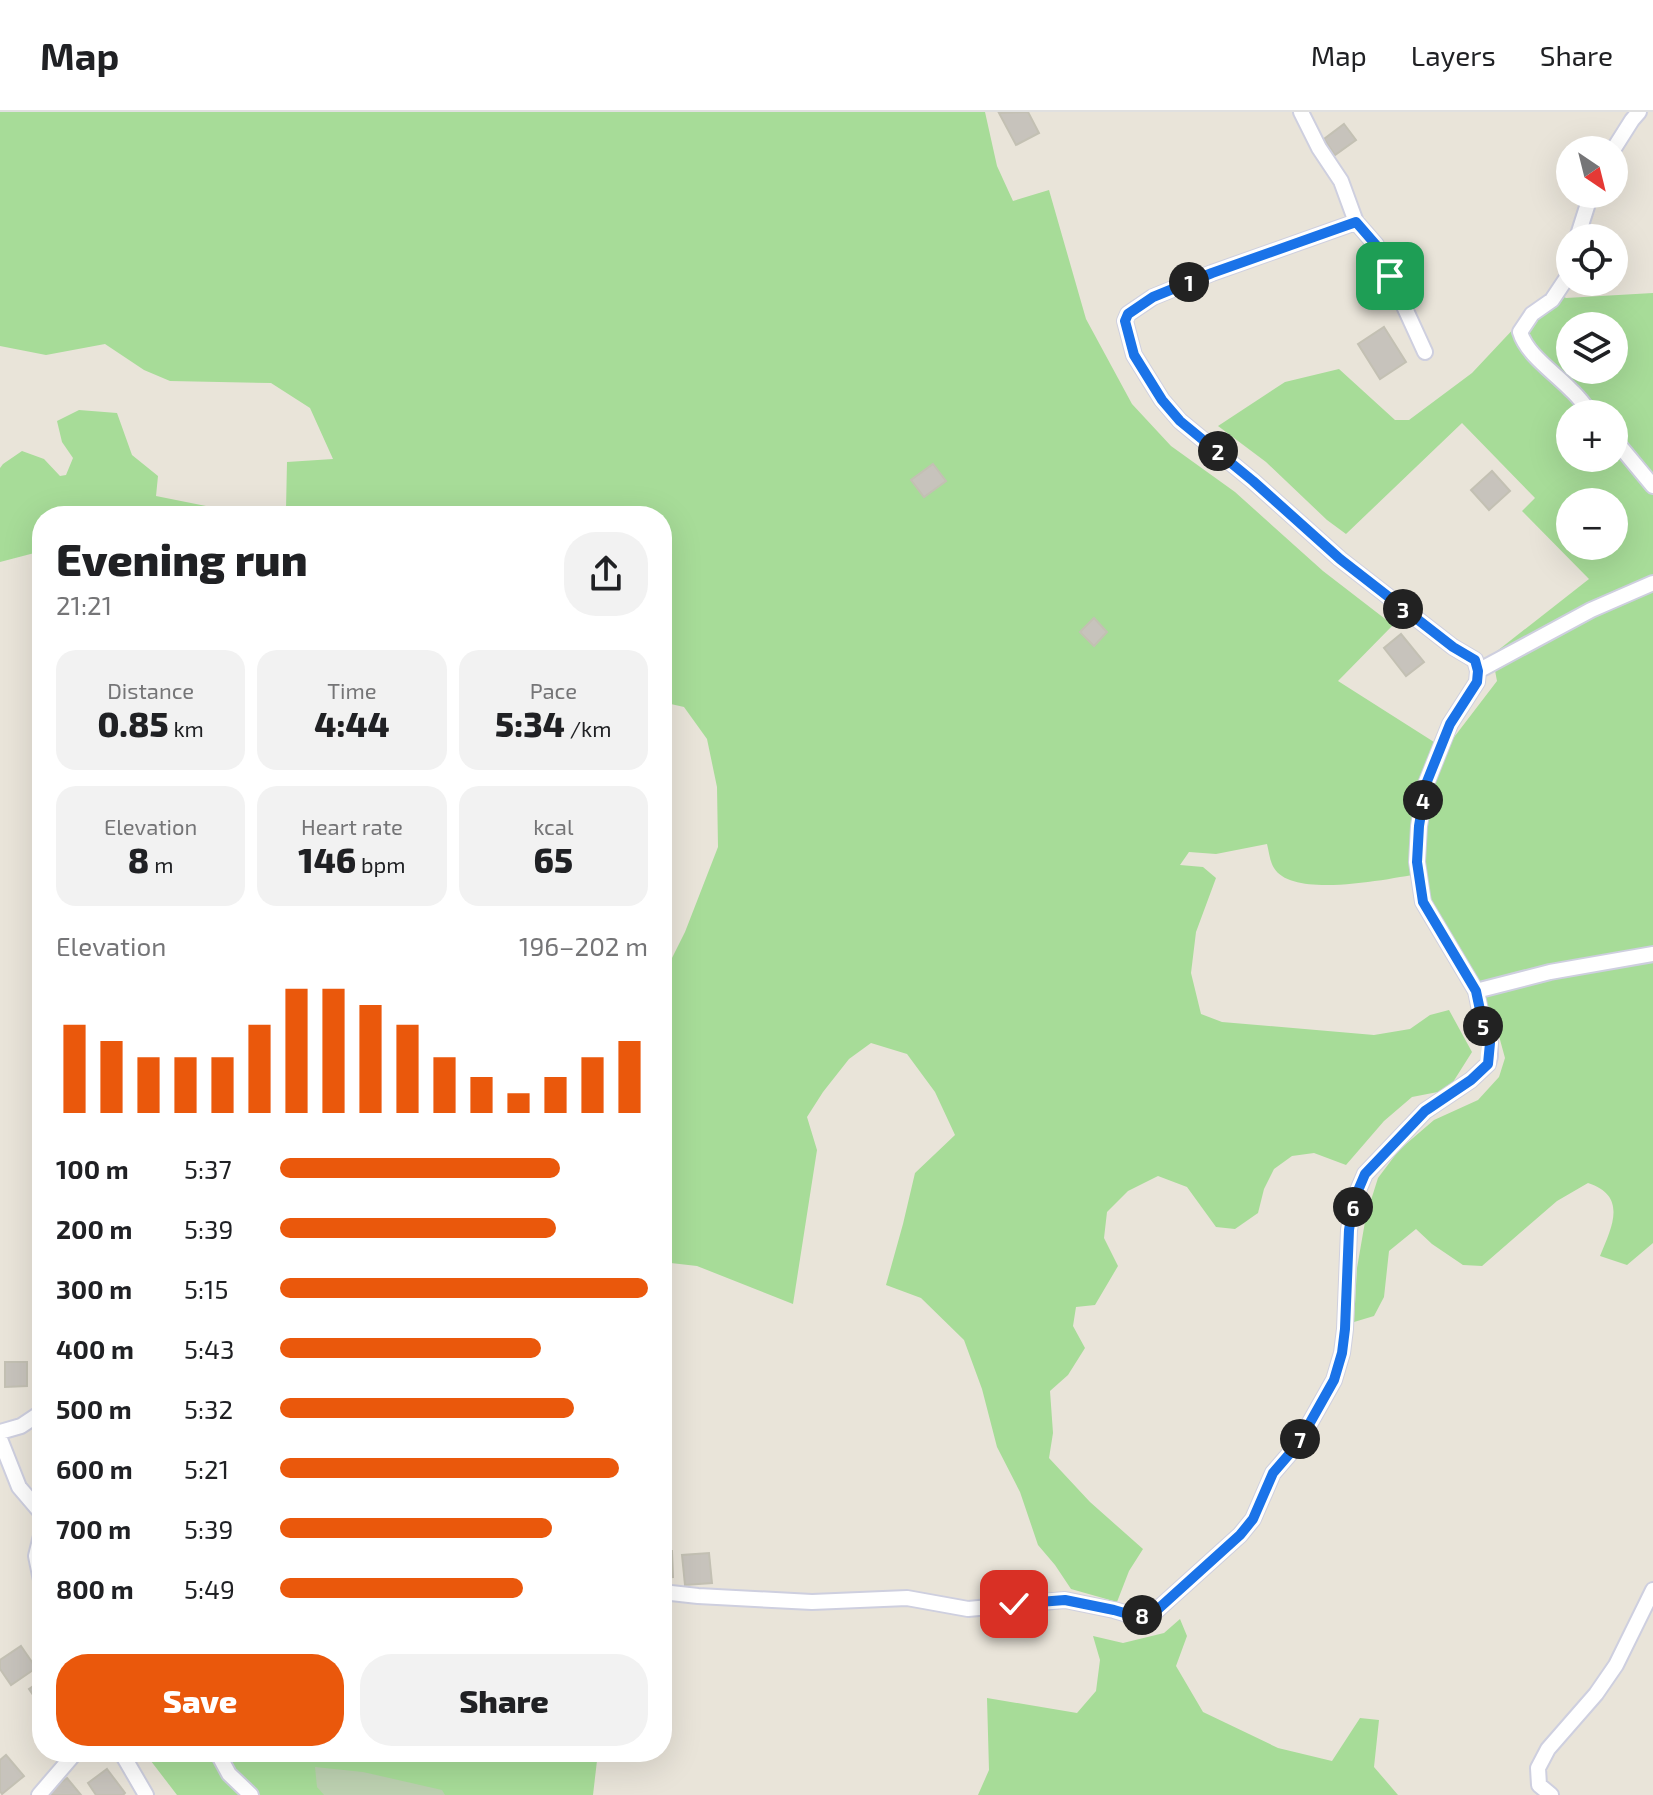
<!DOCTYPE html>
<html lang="en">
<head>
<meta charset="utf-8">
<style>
	:root { --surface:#fff; --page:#f2f2f2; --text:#202124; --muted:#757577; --line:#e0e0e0; --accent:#ea580c }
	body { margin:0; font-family:"Exo 2",sans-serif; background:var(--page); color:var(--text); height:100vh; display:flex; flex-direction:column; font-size:30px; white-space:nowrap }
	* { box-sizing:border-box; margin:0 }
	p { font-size:26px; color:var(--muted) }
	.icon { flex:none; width:44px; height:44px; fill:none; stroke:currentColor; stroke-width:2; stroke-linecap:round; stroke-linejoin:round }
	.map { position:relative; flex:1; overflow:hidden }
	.sheet { position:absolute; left:32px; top:394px; width:640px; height:1256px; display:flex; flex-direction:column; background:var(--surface); border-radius:32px; box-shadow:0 8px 32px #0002 }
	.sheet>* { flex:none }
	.needle { width:52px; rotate:145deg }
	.fabs { position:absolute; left:1556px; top:24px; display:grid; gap:16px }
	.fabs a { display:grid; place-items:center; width:72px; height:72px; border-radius:50%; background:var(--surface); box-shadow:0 8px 32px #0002; font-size:40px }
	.pin { position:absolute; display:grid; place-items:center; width:68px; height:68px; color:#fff; margin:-34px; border-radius:16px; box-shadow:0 4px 12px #0006 }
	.km { position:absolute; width:40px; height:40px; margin:-20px; border-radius:50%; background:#222; color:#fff; font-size:22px; line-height:40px; text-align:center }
	.round { display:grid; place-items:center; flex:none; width:84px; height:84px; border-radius:32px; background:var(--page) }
	.head { display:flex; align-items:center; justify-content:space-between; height:136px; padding:0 24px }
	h1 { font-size:44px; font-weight:800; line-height:60px }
	.figures { display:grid; grid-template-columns:repeat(3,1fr); gap:12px; height:136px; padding:8px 24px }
	.figures div { display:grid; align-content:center; border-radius:20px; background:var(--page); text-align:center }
	.figures b { font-size:34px; font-weight:800 }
	.figures small { font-size:22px; font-weight:400 }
	.figures p { font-size:22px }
	.chart { height:224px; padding:16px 24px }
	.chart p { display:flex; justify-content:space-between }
	.chart svg { width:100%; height:144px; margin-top:8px; stroke:var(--accent); stroke-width:6 }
	.primary-button { display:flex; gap:16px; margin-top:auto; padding:16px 24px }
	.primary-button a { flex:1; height:92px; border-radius:32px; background:var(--accent); color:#fff; font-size:32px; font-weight:800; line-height:92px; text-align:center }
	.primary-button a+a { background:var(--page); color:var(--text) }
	ul { padding:0 24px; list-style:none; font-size:26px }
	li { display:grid; grid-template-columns:128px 96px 1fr; align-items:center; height:60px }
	li i { height:20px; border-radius:10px; background:var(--accent) }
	header { display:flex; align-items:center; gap:48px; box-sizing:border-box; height:112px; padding:0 40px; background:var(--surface); border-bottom:2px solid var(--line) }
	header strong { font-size:38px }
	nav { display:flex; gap:44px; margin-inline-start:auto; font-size:28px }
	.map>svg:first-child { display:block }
	.green { fill:#a7dc98; fill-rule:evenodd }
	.cemetery { fill:#bdd1b1 }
	.building { fill:#c7c3bc; stroke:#c3c0b3; stroke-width:2 }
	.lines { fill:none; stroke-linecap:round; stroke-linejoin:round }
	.minor-casing { stroke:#cecfdf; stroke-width:18 }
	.minor { stroke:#fff; stroke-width:14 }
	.route-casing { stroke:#fff; stroke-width:16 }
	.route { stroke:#1a73e8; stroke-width:10 }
</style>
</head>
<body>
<header>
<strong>Map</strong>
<nav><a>Map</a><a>Layers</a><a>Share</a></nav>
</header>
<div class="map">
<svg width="1653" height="1683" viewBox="0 0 1653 1683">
	<rect width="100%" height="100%" fill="#e9e4d9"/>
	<path class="green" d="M 0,0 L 985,0 L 997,54 L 1013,89 L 1049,78 L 1086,207 L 1132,292 L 1171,334 L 1235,380 L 1323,459 L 1393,513 L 1338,569 L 1445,637 L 1497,569 L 1492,543 L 1589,467 L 1522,399 L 1535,386 L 1462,311 L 1346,422 L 1327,408 L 1266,350 L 1218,314 L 1285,270 L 1339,257 L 1395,308 L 1409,308 L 1472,261 L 1550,178 L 1566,186 L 1653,181 L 1653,1131 L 1627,1153 L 1600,1144 C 1612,1115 1628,1084 1588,1071 L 1557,1089 L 1482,1154 L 1463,1153 L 1432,1132 L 1416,1117 L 1389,1139 L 1384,1185 L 1374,1204 L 1354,1210 L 1357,1156 L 1366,1104 L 1378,1066 L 1399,1038 L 1434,1008 L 1478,988 L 1499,965 L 1505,946 L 1499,924 L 1489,897 L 1468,883 L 1455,840 L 1437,807 L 1424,761 C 1392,766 1293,788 1274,756 C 1270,750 1269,740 1267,732 L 1216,742 L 1189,740 L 1180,753 L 1203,755 L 1216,766 L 1196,820 L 1191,861 L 1201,902 L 1222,910 L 1374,923 L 1410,917 L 1430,903 L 1449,898 L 1472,940 L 1448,978 L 1412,985 L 1384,1009 L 1346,1053 L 1314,1041 L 1292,1044 L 1274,1057 L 1264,1077 L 1258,1101 L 1235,1117 L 1216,1115 L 1187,1075 L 1158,1064 L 1128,1079 L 1107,1100 L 1104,1126 L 1118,1154 L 1095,1193 L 1076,1195 L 1073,1214 L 1085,1236 L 1068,1263 L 1050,1279 L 1053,1321 L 1049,1346 L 1090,1390 L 1143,1437 L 1129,1459 L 1117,1490 L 1071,1477 L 1055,1453 L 1038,1433 L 1020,1380 L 997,1335 L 982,1277 L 964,1228 L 921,1186 L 886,1173 L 903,1112 L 915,1061 L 955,1023 L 935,980 L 907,942 L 871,931 L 849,947 L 823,980 L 807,1005 L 817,1038 L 793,1192 L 697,1154 L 662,1150 L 662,866 L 685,820 L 718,735 L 717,675 L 707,627 L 684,595 L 662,590 L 662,404 L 283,404 L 286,397 L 287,350 L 333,347 L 310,296 L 271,271 L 170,269 L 144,258 L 105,232 L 46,243 L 0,234 ZM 1570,214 L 1614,214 L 1614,258 L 1570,258 ZM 1570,302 L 1614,302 L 1614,346 L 1570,346 ZM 1570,390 L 1614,390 L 1614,434 L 1570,434 Z
		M 79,298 L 117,301 L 132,343 L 158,364 L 156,384 L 221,397 L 226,404 L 42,404 L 42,439 L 0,450 L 0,356 L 3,352 L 22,339 L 44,347 L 60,364 L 66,363 L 73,346 L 62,330 L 57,309 Z
		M 1180,1507 L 1187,1524 L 1176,1554 L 1203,1600 L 1278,1636 L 1332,1649 L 1360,1606 L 1379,1608 L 1374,1655 L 1398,1683 L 978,1683 L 989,1658 L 987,1586 L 1077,1601 L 1096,1579 L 1100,1548 L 1093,1524 L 1123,1531 L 1164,1521 Z
		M 144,1640 L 598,1640 L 593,1683 L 177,1683 Z"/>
	<path class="cemetery" d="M 315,1655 L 363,1660 L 442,1678 L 445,1683 L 324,1683 L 317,1675 Z"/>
	<path class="building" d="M 1028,0 L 1039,21 L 1016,33 L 999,1 Z
		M 1344,12 L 1356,28 L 1335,43 L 1324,27 Z
		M 1384,215 L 1406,250 L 1380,267 L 1358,232 Z
		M 933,352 L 946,369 L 924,385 L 911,368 Z
		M 1492,359 L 1510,379 L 1489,398 L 1471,378 Z
		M 1094,506 L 1107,520 L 1094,534 L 1080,520 Z
		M 1401,522 L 1424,550 L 1406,564 L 1384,536 Z
		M 5,1250 L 27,1250 L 27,1274 L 5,1275 Z
		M 662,1439 L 672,1439 L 673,1465 L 662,1466 Z
		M 709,1441 L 712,1471 L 685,1473 L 682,1443 Z
		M 21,1534 L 36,1556 L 11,1573 L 0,1557 L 0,1548 Z
		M 42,1568 L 42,1596 L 29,1577 Z
		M 6,1643 L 24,1664 L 2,1682 L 0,1679 L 0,1648 Z
		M 107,1657 L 125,1681 L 123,1683 L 96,1683 L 88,1671 Z
		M 67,1666 L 81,1683 L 48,1683 L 47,1681 Z"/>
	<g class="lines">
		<g class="minor-casing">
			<path id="minor" d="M 1613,38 L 1632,8 L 1639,0
				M 1356,110 L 1376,133 L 1425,240
				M 1577,126 L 1591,82
				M 1570,161 L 1552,188 L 1532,202 L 1520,220 C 1527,243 1554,260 1571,278 C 1579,285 1585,294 1592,302
				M 1614,327 L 1653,374
				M 1478,559 L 1591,498 L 1653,471
				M 1476,879 L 1550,860 L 1653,842
				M 0,1320 L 21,1314 L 42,1300
				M 0,1327 L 19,1375 L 42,1402
				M 42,1420 L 36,1444 L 42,1473
				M 662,1480 L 698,1484 L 812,1490 L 907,1486 L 968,1497 L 1065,1488 L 1114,1498 L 1138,1505 L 1157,1498 L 1240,1423 L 1253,1407 L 1273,1361 L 1298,1332 L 1334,1268 L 1342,1241 L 1345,1217 L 1349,1118 L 1354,1088 L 1365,1062 L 1425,999 L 1471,968 L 1488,952 L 1490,944 L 1490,931 L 1484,917 L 1476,879 L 1423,790 L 1417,750 L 1419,714 L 1426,672 L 1450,612 L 1477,570 L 1478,559 L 1475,548 L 1453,535 L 1340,447 L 1253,369 L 1180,309 L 1162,288 L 1134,243 L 1125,209 L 1128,202 L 1153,185 L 1212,161 L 1356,110 L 1341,69 L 1319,36 L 1301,0
				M 121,1640 L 146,1683
				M 217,1640 L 229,1662 L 251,1683
				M 39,1683 L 76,1640
				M 1551,1683 L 1539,1673 L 1538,1656 L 1548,1637 L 1596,1582 L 1616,1553 L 1653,1478"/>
		</g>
		<use href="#minor" class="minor"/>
	</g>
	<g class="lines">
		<g class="route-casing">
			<path id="route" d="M 1014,1492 L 1065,1488 L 1114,1498 L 1138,1505 L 1157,1498 L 1240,1423 L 1253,1407 L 1273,1361 L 1298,1332 L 1334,1268 L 1342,1241 L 1345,1217 L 1349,1118 L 1354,1088 L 1365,1062 L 1425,999 L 1471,968 L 1488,952 L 1490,931 L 1484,917 L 1476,879 L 1423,790 L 1417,750 L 1419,714 L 1426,672 L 1450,612 L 1477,570 L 1478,559 L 1475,548 L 1453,535 L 1340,447 L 1253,369 L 1180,309 L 1162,288 L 1134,243 L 1125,209 L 1128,202 L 1153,185 L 1212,161 L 1356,110 L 1376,133 L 1390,164"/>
		</g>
		<use href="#route" class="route"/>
	</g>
</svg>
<div class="fabs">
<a><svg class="needle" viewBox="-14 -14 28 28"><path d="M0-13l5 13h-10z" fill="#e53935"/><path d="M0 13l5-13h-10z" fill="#757577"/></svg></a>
<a><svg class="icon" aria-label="locate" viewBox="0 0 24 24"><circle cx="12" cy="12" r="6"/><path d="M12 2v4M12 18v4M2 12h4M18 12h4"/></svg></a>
<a><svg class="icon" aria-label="layers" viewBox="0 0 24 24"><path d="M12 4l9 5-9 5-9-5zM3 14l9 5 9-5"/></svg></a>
<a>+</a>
<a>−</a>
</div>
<div class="pin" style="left:1390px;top:164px;background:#1e9e55"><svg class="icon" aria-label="arrive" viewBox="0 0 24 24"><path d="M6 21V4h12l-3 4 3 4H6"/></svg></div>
<div class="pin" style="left:1014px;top:1492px;background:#d93025"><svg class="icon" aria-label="check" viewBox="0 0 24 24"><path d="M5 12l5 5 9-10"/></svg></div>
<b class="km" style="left:1189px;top:170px">1</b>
<b class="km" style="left:1218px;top:339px">2</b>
<b class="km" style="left:1403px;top:497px">3</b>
<b class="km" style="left:1423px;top:688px">4</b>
<b class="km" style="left:1483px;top:914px">5</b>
<b class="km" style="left:1353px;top:1095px">6</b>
<b class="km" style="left:1300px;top:1327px">7</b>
<b class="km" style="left:1142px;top:1503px">8</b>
<section class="sheet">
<div class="head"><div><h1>Evening run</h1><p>21:21</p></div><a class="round"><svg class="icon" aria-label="share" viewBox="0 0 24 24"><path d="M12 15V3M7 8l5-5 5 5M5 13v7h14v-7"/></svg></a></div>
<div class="figures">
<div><p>Distance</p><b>0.85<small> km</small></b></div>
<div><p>Time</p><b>4:44</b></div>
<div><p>Pace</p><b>5:34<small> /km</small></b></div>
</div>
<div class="figures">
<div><p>Elevation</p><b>8<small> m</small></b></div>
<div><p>Heart rate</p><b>146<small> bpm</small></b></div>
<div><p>kcal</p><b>65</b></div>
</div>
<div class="chart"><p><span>Elevation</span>196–202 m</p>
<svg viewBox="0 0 160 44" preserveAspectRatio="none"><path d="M5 44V17M15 44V22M25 44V27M35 44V27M45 44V27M55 44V17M65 44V6M75 44V6M85 44V11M95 44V17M105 44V27M115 44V33M125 44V38M135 44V33M145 44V27M155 44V22"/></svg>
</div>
<ul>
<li><b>100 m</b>5:37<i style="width:76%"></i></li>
<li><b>200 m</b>5:39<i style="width:75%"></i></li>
<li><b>300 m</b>5:15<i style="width:100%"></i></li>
<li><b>400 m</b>5:43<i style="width:71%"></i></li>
<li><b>500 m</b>5:32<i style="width:80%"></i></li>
<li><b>600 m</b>5:21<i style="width:92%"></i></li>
<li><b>700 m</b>5:39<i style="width:74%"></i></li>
<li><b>800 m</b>5:49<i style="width:66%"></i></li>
</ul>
<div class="primary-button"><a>Save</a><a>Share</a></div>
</section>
</div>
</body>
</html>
